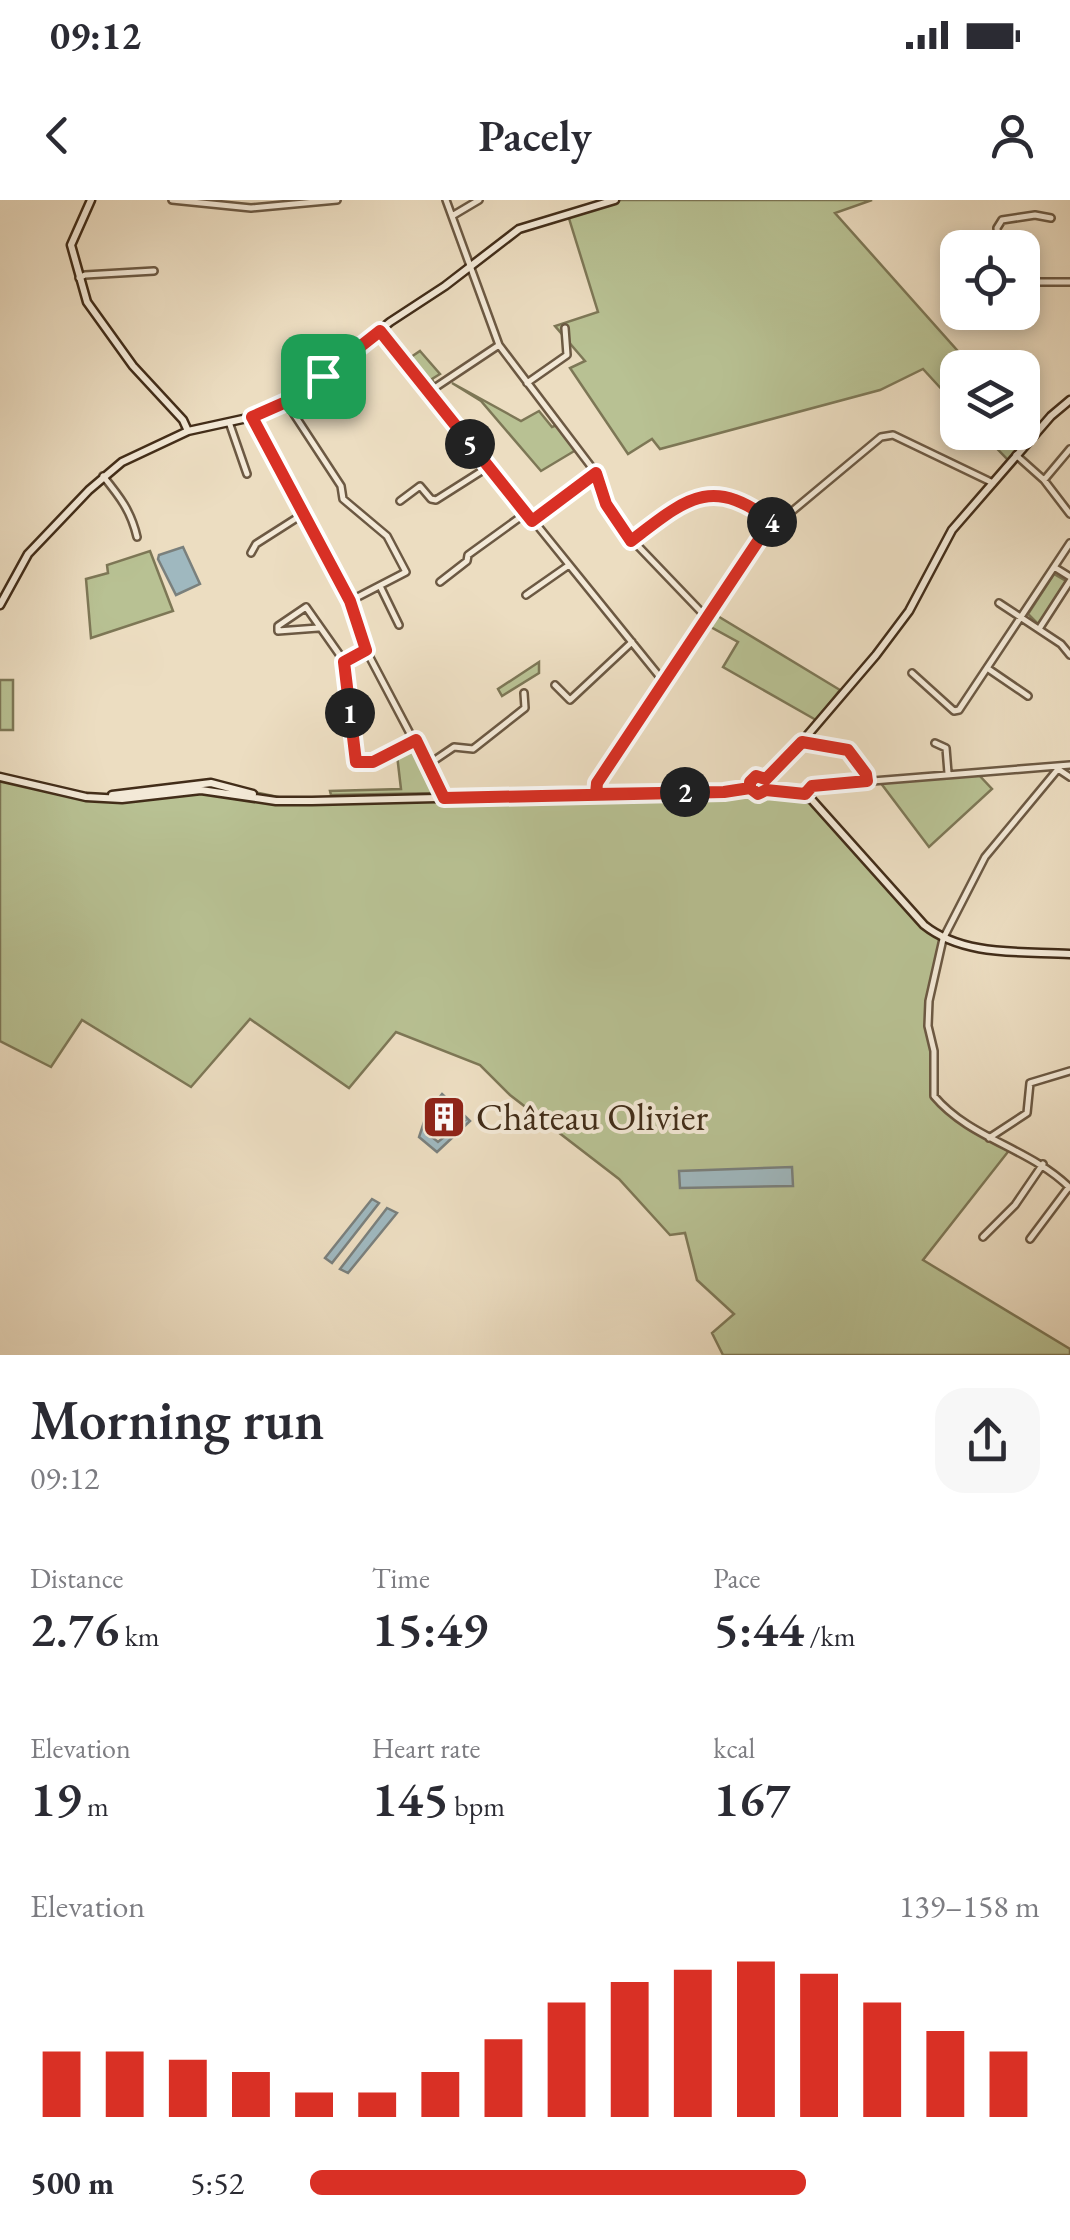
<!DOCTYPE html>
<html lang="en">
<head>
<meta charset="utf-8">
<style>
	:root { --surface:#fff; --page:#f7f7f7; --text:#2b2b33; --muted:#7c7c81; --accent:#d93025 }
	body { margin:0; font-family:"EB Garamond",serif; background:var(--page); color:var(--text); height:100vh; display:flex; flex-direction:column; font-size:38px; white-space:nowrap }
	* { box-sizing:border-box; margin:0 }
	p { font-size:32px; color:var(--muted) }
	.icon { flex:none; width:55px; height:55px; fill:none; stroke:currentColor; stroke-width:2; stroke-linecap:round; stroke-linejoin:round }
	.map { position:relative; height:1155px; overflow:hidden }
	.sheet { display:flex; flex-direction:column; background:var(--surface); flex:1 }
	.sheet>* { flex:none }
	.buttons { position:absolute; left:940px; top:30px; display:grid; gap:20px }
	.buttons a { display:grid; place-items:center; width:100px; height:100px; border-radius:20px; background:var(--surface); box-shadow:0 5px 15px #0003; font-size:50px }
	.pin { position:absolute; display:grid; place-items:center; width:85px; height:85px; color:#fff; margin:-42px; border-radius:20px; box-shadow:0 5px 15px #0006 }
	.km { position:absolute; width:50px; height:50px; margin:-25px; border-radius:50%; background:#222; color:#fff; font-size:28px; line-height:50px; text-align:center }
	.round { display:grid; place-items:center; flex:none; width:105px; height:105px; border-radius:30px; background:var(--page) }
	.headline { display:flex; align-items:center; justify-content:space-between; height:170px; padding:0 30px }
	h1 { font-size:55px; font-weight:600; line-height:75px }
	.metrics { display:grid; grid-template-columns:repeat(3,1fr); gap:15px; height:170px; padding:10px 30px }
	.metrics div { display:grid; align-content:center }
	.metrics b { font-size:50px; font-weight:600 }
	.metrics small { font-size:28px; font-weight:400 }
	.metrics p { font-size:28px }
	.chart { height:280px; padding:20px 30px }
	.chart p { display:flex; justify-content:space-between }
	.chart svg { width:100%; height:180px; margin-top:10px; stroke:var(--accent); stroke-width:6 }
	ul { padding:0 30px; list-style:none; font-size:32px }
	li { display:grid; grid-template-columns:160px 120px 1fr; align-items:center; height:75px }
	li i { height:25px; border-radius:12px; background:var(--accent) }
	.status { display:flex; justify-content:space-between; align-items:center; height:70px; padding:0 50px; background:var(--surface); direction:ltr }
	.status svg { height:28px; fill:currentColor }
	header { display:flex; justify-content:space-between; align-items:center; height:130px; padding:0 30px; background:var(--surface); font-size:45px; font-weight:600 }
	.map>svg:first-child { display:block }
	.green { fill:#b8c193; stroke:#7d7756; stroke-width:2.5 }
	.water { fill:#9fb8bf; stroke:#7a807d; stroke-width:2.5; fill-rule:evenodd }
	.lines { fill:none; stroke-linecap:round; stroke-linejoin:round }
	.street-casing { stroke:#6c5943; stroke-width:10 }
	.secondary-casing { stroke:#422d19; stroke-width:11 }
	.street { stroke:#f3e9d7; stroke-width:5 }
	.secondary { stroke:#f3e9d7; stroke-width:6 }
	.route-casing { stroke:#fff; stroke-width:20 }
	.route { stroke:#d93025; stroke-width:12 }
	.labels { text-anchor:middle; stroke-width:8; stroke-linejoin:round; paint-order:stroke }
	.poi-label { font-size:38px; fill:#422d19; stroke:#f3e9d7; text-anchor:start }
</style>
</head>
<body>
<div class="status"><b>09:12</b><svg viewBox="0 0 49 12"><path d="M0 12V9h3v3zM5 12V6h3v6zM10 12V3h3v9zM15 12V0h3v12zM26 1h20v11H26zM47 4h2v5h-2z"/></svg></div>
<header><svg class="icon" aria-label="back" viewBox="0 0 24 24"><path d="M15 5l-7 7 7 7"/></svg>Pacely<svg class="icon" aria-label="person" viewBox="0 0 24 24"><circle cx="12" cy="8" r="4"/><path d="M4 21q1-7 8-7t8 7"/></svg></header>
<div class="map">
<svg width="1070" height="1155" viewBox="0 0 1070 1155">
	<rect width="100%" height="100%" fill="#ecddc1"/>
	<filter id="stains"><feTurbulence type="fractalNoise" baseFrequency=".002" numOctaves="4"/><feColorMatrix values="0 0 0 0 .2 0 0 0 0 .09 0 0 0 0 .02 0 0 0 .5 -.17"/></filter>
	<radialGradient id="worn" r=".72"><stop offset=".6" stop-color="#630" stop-opacity="0"/><stop offset="1" stop-color="#630" stop-opacity=".3"/></radialGradient>
	<path class="green" d="M 615,0 L 872,0 L 835,13 L 972,167 L 958,168 L 957,206 L 923,169 L 880,190 L 660,249 L 652,239 L 628,254 L 570,168 L 585,161 L 555,126 L 598,112 L 567,12 Z
		M 420,151 L 440,174 L 432,179 L 435,185 L 430,189 L 408,159 Z
		M 452,183 L 521,221 L 539,211 L 552,227 L 557,225 L 576,250 L 541,271 L 481,201 Z
		M 982,233 L 1003,233 L 1017,248 L 1010,262 Z
		M 150,351 L 173,411 L 91,438 L 86,379 L 108,373 L 107,365 Z
		M 1054,374 L 1066,381 L 1039,425 L 1028,414 Z
		M 716,415 L 840,490 L 816,520 L 723,467 L 738,442 L 709,426 Z
		M 539,462 L 539,473 L 502,496 L 498,489 Z
		M 0,480 L 13,480 L 13,530 L 0,530 Z
		M 412,546 L 440,589 L 437,593 L 331,595 L 330,591 L 401,589 L 397,555 Z
		M 978,574 L 992,589 L 929,647 L 880,582 Z
		M 0,577 L 63,593 L 102,596 L 211,583 L 293,600 L 724,591 C 754,601 777,589 805,595 L 924,725 L 943,739 L 934,767 L 928,826 L 934,851 L 934,896 L 949,914 L 1011,948 L 923,1060 L 1070,1149 L 1070,1155 L 723,1155 L 712,1133 L 734,1114 L 697,1080 L 685,1033 L 670,1035 L 619,979 L 510,895 L 480,865 L 396,832 L 349,888 L 250,819 L 191,887 L 82,820 L 51,867 L 0,841 Z"/>
	<path class="water" d="M 183,347 L 200,384 L 176,395 L 158,359 L 159,355 Z
		M 442,894 L 470,921 L 437,952 L 419,937 L 427,913 ZM 444,904 L 459,921 L 464,921 L 438,942 L 427,933 L 432,918 Z
		M 792,967 L 793,986 L 680,988 L 679,971 Z
		M 372,999 L 379,1003 L 332,1063 L 325,1058 Z
		M 387,1008 L 397,1013 L 348,1073 L 340,1069 Z"/>
	<g class="lines">
		<g class="street-casing">
			<path id="street" d="M 172,0 L 251,8 L 337,0
				M 446,0 L 499,145 L 596,273 L 616,323 L 708,419
				M 452,16 L 479,0
				M 999,48 L 997,28 L 1002,20 L 1035,15 L 1051,18
				M 79,78 L 85,75 L 154,71
				M 1022,82 L 1070,82
				M 380,131 L 664,482
				M 527,183 L 567,155 L 565,128
				M 427,193 L 499,145
				M 286,202 L 341,286 L 343,299 L 387,336 L 406,372 L 350,401
				M 252,217 L 350,401 L 366,450 L 444,598
				M 229,222 L 247,274
				M 1016,255 L 1044,280 L 1070,314
				M 103,276 C 120,297 131,311 137,337
				M 1044,280 L 1070,249
				M 400,301 L 420,286 L 431,299 L 436,300 L 488,267
				M 532,321 L 596,273
				M 631,341 C 687,298 712,273 775,325
				M 251,353 L 256,344 L 303,314
				M 1054,367 L 1070,377
				M 440,382 L 467,361 L 468,355 L 526,313
				M 380,386 L 399,425
				M 526,395 L 569,365
				M 999,403 L 1061,444 L 1070,455
				M 318,428 L 278,431 L 278,426 L 306,407 L 344,461
				M 1039,429 L 1070,381
				M 366,450 L 344,462 L 356,562 L 373,561 L 416,540
				M 987,468 L 1028,496
				M 912,473 L 954,511 L 959,510 L 1070,343
				M 555,485 L 570,500 L 632,442
				M 802,542 L 848,550 L 865,574 L 867,581
				M 935,543 L 946,548 L 948,573
				M 429,564 L 454,547 L 473,549 L 525,508 L 524,493
				M 1058,569 L 985,657 L 943,739 L 929,801 L 928,826 L 934,851 L 934,896 C 970,939 1030,948 1070,988
				M 1058,569 L 1070,577
				M 596,595 L 597,583 L 760,338 L 881,237 L 893,235 L 993,283
				M 805,595 L 810,587 L 823,585 L 1070,565
				M 989,938 L 1027,913 L 1030,883 L 1070,871
				M 983,1037 L 1015,1005 L 1043,964
				M 1030,1039 L 1069,987"/>
		</g>
		<g class="secondary-casing">
			<path id="secondary" d="M 91,0 L 71,45 L 87,102 L 133,166 L 183,220 L 188,231
				M 0,405 L 28,354 L 89,290 L 122,262 L 188,231 L 252,217 L 273,209 L 329,172 L 390,122 L 445,86 L 519,29 L 615,0
				M750 585a9 9 0 1 1 18 0a9 9 0 1 1-18 0Z
				M 0,577 L 86,597 L 122,599 L 201,590 L 276,601 L 312,601 L 724,591 L 750,588
				M 766,579 L 782,565 L 876,455 L 909,411 L 952,330 L 1051,216 L 1070,200
				M 766,590 L 798,593 L 812,600 L 924,725 C 964,757 1022,751 1070,754
				M 112,595 L 211,583 L 253,594"/>
		</g>
		<use href="#street" class="street"/>
		<use href="#secondary" class="secondary"/>
	</g>
	<g class="lines">
		<g class="route-casing">
			<path id="route" d="M 323,176 L 286,202 L 252,217 L 350,401 L 366,450 L 344,462 L 356,562 L 373,562 L 416,540 L 444,598 L 724,592 L 750,588 L 758,594 L 766,590 L 805,594 L 812,586 L 867,581 L 866,574 L 848,550 L 802,542 L 766,579 L 756,576 L 750,582 L 750,588 L 724,592 L 596,594 L 597,583 L 760,338 L 775,324 C 712,274 687,298 631,341 L 606,304 L 596,273 L 532,321 L 380,131 L 323,176"/>
		</g>
		<use href="#route" class="route"/>
	</g>
	<defs>
		<g id="building-square" transform="scale(2.25)"><rect x="-9" y="-9" width="18" height="18" rx="4" fill="#8f2418" stroke="#f3e9d7"/><path d="M-4-6H4V6H1V3H-1V6H-4ZM-2.5-4.3h1.7v1.8h-1.7ZM.8-4.3h1.7v1.8H.8ZM-2.5-1h1.7V.8h-1.7ZM.8-1h1.7V.8H.8Z" fill="#fff"/></g>
	</defs>
	<g fill-rule="evenodd">
		<use href="#building-square" x="444" y="917"/>
	</g>
	<g class="labels">
		<g class="poi-label">
			<text x="476" y="930">Château Olivier</text>
		</g>
	</g>
	<rect width="100%" height="100%" filter="url(#stains)"/>
	<rect width="100%" height="100%" fill="url(#worn)"/>
</svg>
<div class="buttons">
<a><svg class="icon" aria-label="locate" viewBox="0 0 24 24"><circle cx="12" cy="12" r="6"/><path d="M12 2v4M12 18v4M2 12h4M18 12h4"/></svg></a>
<a><svg class="icon" aria-label="layers" viewBox="0 0 24 24"><path d="M12 4l9 5-9 5-9-5zM3 14l9 5 9-5"/></svg></a>
</div>
<div class="pin" style="left:323px;top:176px;background:#1e9e55"><svg class="icon" aria-label="arrive" viewBox="0 0 24 24"><path d="M6 21V4h12l-3 4 3 4H6"/></svg></div>
<b class="km" style="left:350px;top:513px">1</b>
<b class="km" style="left:685px;top:592px">2</b>
<b class="km" style="left:772px;top:322px">4</b>
<b class="km" style="left:470px;top:244px">5</b>
</div>
<section class="sheet">
<div class="headline"><div><h1>Morning run</h1><p>09:12</p></div><a class="round"><svg class="icon" aria-label="share" viewBox="0 0 24 24"><path d="M12 15V3M7 8l5-5 5 5M5 13v7h14v-7"/></svg></a></div>
<div class="metrics">
<div><p>Distance</p><b>2.76<small> km</small></b></div>
<div><p>Time</p><b>15:49</b></div>
<div><p>Pace</p><b>5:44<small> /km</small></b></div>
</div>
<div class="metrics">
<div><p>Elevation</p><b>19<small> m</small></b></div>
<div><p>Heart rate</p><b>145<small> bpm</small></b></div>
<div><p>kcal</p><b>167</b></div>
</div>
<div class="chart"><p><span>Elevation</span>139–158 m</p>
<svg viewBox="0 0 160 44" preserveAspectRatio="none"><path d="M5 44V28M15 44V28M25 44V30M35 44V33M45 44V38M55 44V38M65 44V33M75 44V25M85 44V16M95 44V11M105 44V8M115 44V6M125 44V9M135 44V16M145 44V23M155 44V28"/></svg>
</div>
<ul>
<li><b>500 m</b>5:52<i style="width:68%"></i></li>
</ul>
</section>
</body>
</html>
